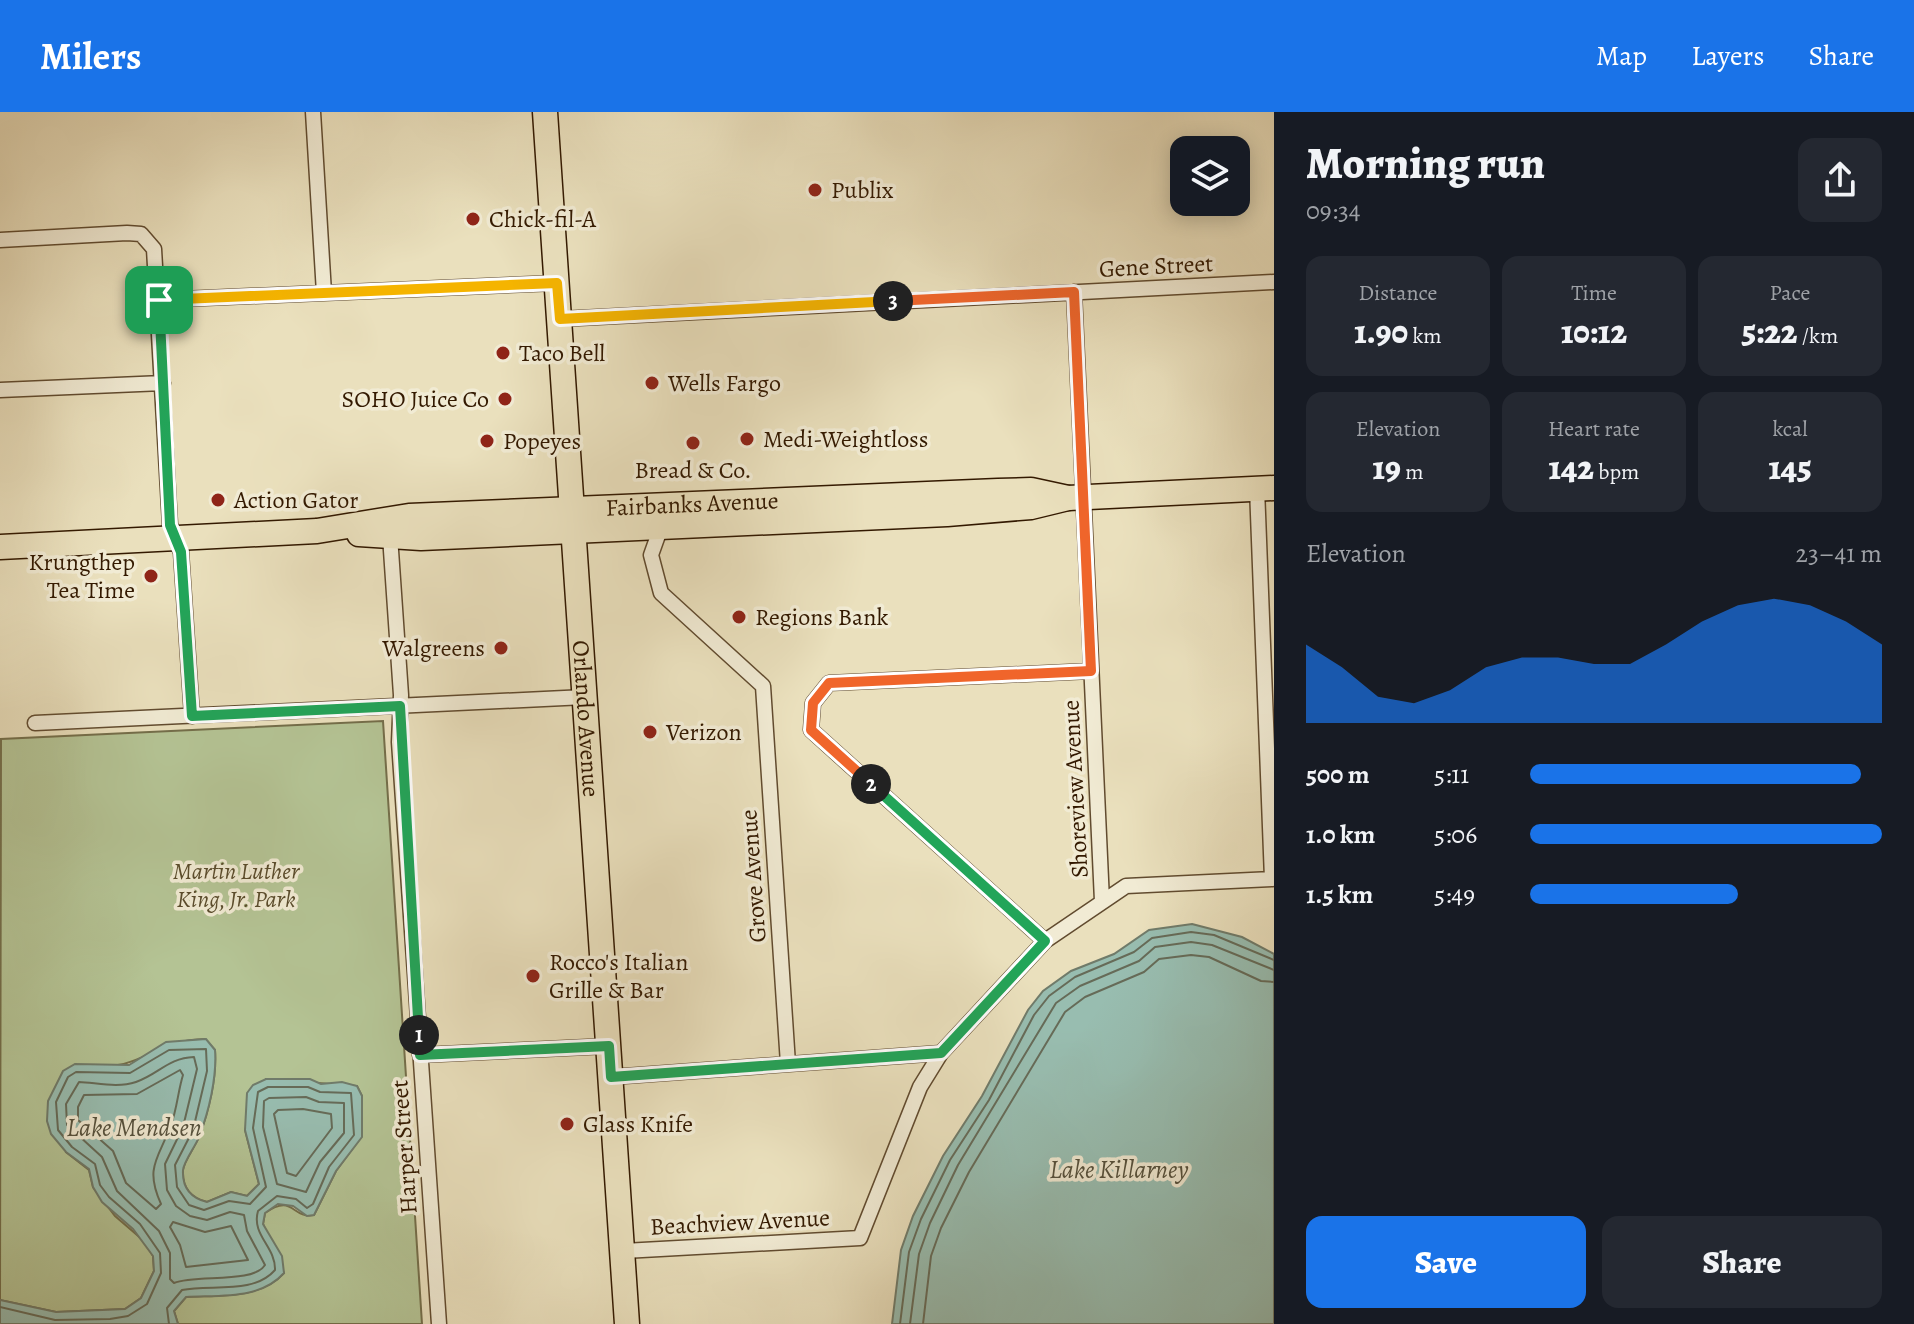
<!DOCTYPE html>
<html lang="en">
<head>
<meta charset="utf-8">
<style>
	:root { --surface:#171b24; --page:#242831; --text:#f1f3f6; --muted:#9ea1a6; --accent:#1a73e8 }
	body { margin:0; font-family:Alegreya,serif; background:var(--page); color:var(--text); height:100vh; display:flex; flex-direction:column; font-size:30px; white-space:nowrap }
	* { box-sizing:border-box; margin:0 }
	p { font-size:26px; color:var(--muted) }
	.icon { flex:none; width:44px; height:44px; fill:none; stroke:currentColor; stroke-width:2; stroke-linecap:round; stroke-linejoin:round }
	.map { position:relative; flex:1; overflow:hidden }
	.sheet { display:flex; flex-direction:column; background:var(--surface); width:640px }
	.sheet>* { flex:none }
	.controls { position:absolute; left:1170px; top:24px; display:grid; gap:16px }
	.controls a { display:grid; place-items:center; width:80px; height:80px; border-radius:16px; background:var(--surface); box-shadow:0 4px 20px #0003; font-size:40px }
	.pin { position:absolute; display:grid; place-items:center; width:68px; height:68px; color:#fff; margin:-34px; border-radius:16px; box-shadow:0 4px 12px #0006 }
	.km { position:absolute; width:40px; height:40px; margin:-20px; border-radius:50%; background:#222; color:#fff; font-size:22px; line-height:40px; text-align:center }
	.round { display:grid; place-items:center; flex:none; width:84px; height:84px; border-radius:16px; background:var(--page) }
	.headline { display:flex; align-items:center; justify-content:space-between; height:136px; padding:0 32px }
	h1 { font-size:44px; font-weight:800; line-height:60px }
	.stats { display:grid; grid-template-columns:repeat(3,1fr); gap:12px; height:136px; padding:8px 32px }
	.stats div { display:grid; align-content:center; border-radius:16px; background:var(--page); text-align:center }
	.stats b { font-size:34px; font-weight:800 }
	.stats small { font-size:22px; font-weight:400 }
	.stats p { font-size:22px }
	.chart { height:224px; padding:16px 32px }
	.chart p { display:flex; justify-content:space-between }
	.chart svg { width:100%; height:144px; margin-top:8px; fill:var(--accent); opacity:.7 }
	.primary-button { display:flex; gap:16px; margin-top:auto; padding:16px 32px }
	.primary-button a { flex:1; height:92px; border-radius:16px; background:var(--accent); color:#fff; font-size:32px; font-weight:800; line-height:92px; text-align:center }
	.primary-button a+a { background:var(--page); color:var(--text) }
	ul { padding:0 32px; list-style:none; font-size:26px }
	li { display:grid; grid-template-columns:128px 96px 1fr; align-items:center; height:60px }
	li i { height:20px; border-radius:10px; background:var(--accent) }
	header { display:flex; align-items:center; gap:48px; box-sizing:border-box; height:112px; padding:0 40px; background:var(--accent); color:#fff }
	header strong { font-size:38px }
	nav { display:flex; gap:44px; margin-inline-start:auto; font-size:28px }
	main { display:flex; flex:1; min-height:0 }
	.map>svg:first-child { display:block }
	.green { fill:#b4c394; stroke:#746e4a; stroke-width:2 }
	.water { fill:#98bdb0; stroke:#707b6a; stroke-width:2 }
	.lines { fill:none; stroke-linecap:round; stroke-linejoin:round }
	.shore { stroke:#666b58; stroke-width:2 }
	.minor-casing { stroke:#614b2f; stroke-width:17 }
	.primary-casing { stroke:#331900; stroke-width:27 }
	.minor { stroke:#f1ebd4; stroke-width:14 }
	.primary { stroke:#eae0bd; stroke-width:24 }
	.split-1-casing { stroke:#fff; stroke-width:16 }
	.split-2-casing { stroke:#fff; stroke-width:16 }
	.split-3-casing { stroke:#fff; stroke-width:16 }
	.split-4-casing { stroke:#fff; stroke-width:16 }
	.split-1 { stroke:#22a559; stroke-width:10 }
	.split-2 { stroke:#22a559; stroke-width:10 }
	.split-3 { stroke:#f0652b; stroke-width:10 }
	.split-4 { stroke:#f5b400; stroke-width:10 }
	.poi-dot { fill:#8f2418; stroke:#f1ebd4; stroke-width:3 }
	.labels { text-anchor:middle; stroke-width:7; stroke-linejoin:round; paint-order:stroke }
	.poi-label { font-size:24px; fill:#331900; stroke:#f1ebd4; text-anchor:start }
	.street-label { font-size:24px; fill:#331900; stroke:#f1ebd4 }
	.park-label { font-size:24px; font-style:italic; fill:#5a4c2c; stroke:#f1ebd4 }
	.water-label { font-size:26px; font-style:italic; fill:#56523e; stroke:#f1ebd4 }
</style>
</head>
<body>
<header>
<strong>Milers</strong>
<nav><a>Map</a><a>Layers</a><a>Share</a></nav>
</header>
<main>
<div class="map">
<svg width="1274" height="1212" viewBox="0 0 1274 1212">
	<rect width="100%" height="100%" fill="#eae0bd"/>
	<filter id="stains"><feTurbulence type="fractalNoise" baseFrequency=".0025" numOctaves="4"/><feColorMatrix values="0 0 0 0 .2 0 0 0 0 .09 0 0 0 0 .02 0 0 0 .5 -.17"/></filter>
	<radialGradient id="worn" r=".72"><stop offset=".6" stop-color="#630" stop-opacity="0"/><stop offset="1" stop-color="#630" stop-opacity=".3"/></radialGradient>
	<path class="green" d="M 383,609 L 422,1212 L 178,1212 L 174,1199 L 186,1185 C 220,1183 260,1187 284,1161 L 263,1112 L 265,1101 C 294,1081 291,1107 314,1103 L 336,1059 L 362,1024 L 362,984 L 357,974 L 266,967 L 245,1018 L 259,1072 L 247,1084 L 231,1080 L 207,1090 C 191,1086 182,1076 183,1058 C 184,1049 195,1035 199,1025 C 209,999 217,965 215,938 L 205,927 C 152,928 142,961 87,953 L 66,1040 L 89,1058 L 93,1075 L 115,1104 L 144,1129 L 153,1144 L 154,1159 L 141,1186 L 125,1197 L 56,1200 L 0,1188 L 1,627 Z"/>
	<path class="water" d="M 1192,812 L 1242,825 L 1274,842 L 1274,1212 L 892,1212 L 901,1138 L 913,1104 L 943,1044 L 982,984 L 1028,898 L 1043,879 L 1071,859 L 1114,842 L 1149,818 Z
		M 206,927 L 215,938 C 217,965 209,999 199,1025 C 195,1035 184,1049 183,1058 C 182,1076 191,1086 207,1090 L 231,1080 L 247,1084 L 259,1072 L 245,1018 L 247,981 L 253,973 L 266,967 L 310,967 L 321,972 L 342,970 L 357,974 L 362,984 L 362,1025 L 336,1059 L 314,1103 L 307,1104 L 293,1094 L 278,1092 L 265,1101 L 263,1112 L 282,1144 L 284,1161 C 260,1188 220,1183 186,1185 L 174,1199 L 178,1212 L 0,1212 L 0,1188 L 56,1200 L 125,1197 L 141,1186 L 154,1159 L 153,1144 L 133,1117 L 102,1090 L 93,1075 L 89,1057 L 66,1040 L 51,1022 L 47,1009 L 48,989 L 63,959 L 75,952 L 129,953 L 166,930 Z"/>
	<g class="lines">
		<path class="shore" d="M 194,945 L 197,957 L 183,1015 L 165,1052 L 167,1078 L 176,1094 L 190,1104 L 207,1108 L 230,1100 L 244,1103 L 247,1119 L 265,1153 C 253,1172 196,1162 174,1171 L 170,1167 L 170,1141 L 159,1119 L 117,1079 L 102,1045 L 67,1013 L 66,992 L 79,970 C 98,971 118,976 136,970 C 159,962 168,946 194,945 Z
			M 180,958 L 183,963 C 178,979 177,997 171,1013 C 159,1046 144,1055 161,1092 L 156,1097 L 126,1071 L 113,1039 L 78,1008 L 78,995 L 84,983 L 137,982 Z
			M 269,986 L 306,985 L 319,990 L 344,991 L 344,1021 L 320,1050 L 306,1080 L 277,1072 L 263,1015 L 264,989 Z
			M 303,997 L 331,1002 L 332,1016 L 296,1064 L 287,1061 L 274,1002 L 278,998 Z
			M 173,1110 L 205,1120 L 231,1114 L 248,1148 L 186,1155 L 180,1133 L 170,1115 Z
			M 0,1195 L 55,1208 L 110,1207 L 128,1204 L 147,1192 L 161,1161 L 160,1141 L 140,1112 L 109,1085 L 100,1073 L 95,1052 L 72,1035 L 58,1018 L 56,990 L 68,965 L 76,960 L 130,961 L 169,938 L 206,937 L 207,959 L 193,1018 L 175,1053 L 177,1075 L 189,1093 L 204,1098 L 229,1089 L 250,1092 L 266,1075 L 253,1016 L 258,980 L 268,975 L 308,975 L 320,980 L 351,981 L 354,1023 L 329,1055 L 313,1092 L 307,1096 L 296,1087 L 277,1084 L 258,1099 C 251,1123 276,1135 275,1158 C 253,1183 211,1172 182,1178 L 167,1196 L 169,1212
			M 900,1212 L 909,1140 L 921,1107 L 950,1048 L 989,988 L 1034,903 L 1049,884 L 1075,865 L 1134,840 L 1152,826 L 1191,820 L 1214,823 L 1274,848
			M 910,1212 L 919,1142 L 930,1111 L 958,1053 L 1056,891 L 1080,874 L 1139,849 L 1155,835 L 1191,830 L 1212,833 L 1274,858
			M 923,1212 L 931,1144 L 941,1116 L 969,1060 L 1065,900 L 1085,885 L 1144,860 L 1159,847 L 1191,843 L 1209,845 L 1261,869 L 1274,870"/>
		<g class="minor-casing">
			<path id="minor" d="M 313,0 L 324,181
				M 0,128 L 127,121 L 141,122 L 154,137 L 170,413 L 181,440 L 192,604
				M 1074,180 L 1102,789
				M 159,188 L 557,171
				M 560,207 L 1274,170
				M 0,278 L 163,271
				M 661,415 L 651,443 L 661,481 L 763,574 L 788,952
				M 390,424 L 401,583 L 399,630 L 439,1212
				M 35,611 L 585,585
				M 1045,829 L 811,618 L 813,591 L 829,571 L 1091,559
				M 420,943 L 609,934
				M 611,965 L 941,941
				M 624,1139 L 860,1126 L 920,975 L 941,941 L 1045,829 L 1126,774 L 1272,767 L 1257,376"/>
		</g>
		<g class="primary-casing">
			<g id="primary">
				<path id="s1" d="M 545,0 L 627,1212"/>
				<path d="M 359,422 L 421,426 L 947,402 L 1031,395 L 1068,386 L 1274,376"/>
				<path id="s2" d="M 0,435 L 317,419 L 409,404 L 998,379 L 1031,378 L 1068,386"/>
			</g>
		</g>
		<use href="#minor" class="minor"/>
		<use href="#primary" class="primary"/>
	</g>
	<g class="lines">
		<g class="split-1-casing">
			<path id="split-1" d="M 159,188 L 170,413 L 181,440 L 192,604 L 400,594 L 419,923"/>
		</g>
		<g class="split-2-casing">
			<path id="split-2" d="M 419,923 L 420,943 L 609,934 L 611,965 L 941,941 L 1045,829 L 871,672"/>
		</g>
		<g class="split-3-casing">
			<path id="split-3" d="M 871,672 L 811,618 L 813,591 L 829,571 L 1091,559 L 1074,180 L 893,189"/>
		</g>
		<g class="split-4-casing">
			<path id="split-4" d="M 159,188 L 557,171 L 560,207 L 893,189"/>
		</g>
		<use href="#split-1" class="split-1"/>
		<use href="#split-2" class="split-2"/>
		<use href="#split-3" class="split-3"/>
		<use href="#split-4" class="split-4"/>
	</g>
	<g class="poi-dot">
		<circle cx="815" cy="78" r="8"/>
		<circle cx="473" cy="107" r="8"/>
		<circle cx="503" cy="241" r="8"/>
		<circle cx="652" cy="271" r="8"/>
		<circle cx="505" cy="287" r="8"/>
		<circle cx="747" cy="327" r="8"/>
		<circle cx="487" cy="329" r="8"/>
		<circle cx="693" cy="331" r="8"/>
		<circle cx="218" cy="388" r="8"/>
		<circle cx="151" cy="464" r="8"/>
		<circle cx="739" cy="505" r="8"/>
		<circle cx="501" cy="536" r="8"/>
		<circle cx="650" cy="620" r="8"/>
		<circle cx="533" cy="864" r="8"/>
		<circle cx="567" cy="1012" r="8"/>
	</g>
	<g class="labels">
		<g class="poi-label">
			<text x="831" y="86">Publix</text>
			<text x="489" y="115">Chick-fil-A</text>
			<text x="519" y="249">Taco Bell</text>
			<text x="668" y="279">Wells Fargo</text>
			<text x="489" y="295" text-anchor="end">SOHO Juice Co</text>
			<text x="763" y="335">Medi-Weightloss</text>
			<text x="503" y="337">Popeyes</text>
			<text x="693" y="366" text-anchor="middle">Bread &amp; Co.</text>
			<text x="234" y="396">Action Gator</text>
			<text x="135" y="458" text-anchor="end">Krungthep<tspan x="135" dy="28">Tea Time</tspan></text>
			<text x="755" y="513">Regions Bank</text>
			<text x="485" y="544" text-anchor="end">Walgreens</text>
			<text x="666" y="628">Verizon</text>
			<text x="549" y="858">Rocco's Italian<tspan x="549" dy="28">Grille &amp; Bar</tspan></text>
			<text x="583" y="1020">Glass Knife</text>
		</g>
		<g class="street-label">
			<text transform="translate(1156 154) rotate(-3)" y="8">Gene Street</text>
			<text dy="8" stroke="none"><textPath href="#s2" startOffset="694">Fairbanks Avenue</textPath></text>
			<text dy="8" stroke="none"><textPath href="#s1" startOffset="608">Orlando Avenue</textPath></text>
			<text transform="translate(1075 677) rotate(-93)" y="8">Shoreview Avenue</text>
			<text transform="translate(753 764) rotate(-94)" y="8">Grove Avenue</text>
			<text transform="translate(404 1035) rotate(-94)" y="8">Harper Street</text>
			<text transform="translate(740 1110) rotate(-3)" y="8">Beachview Avenue</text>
		</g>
		<g class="park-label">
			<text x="236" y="767">Martin Luther<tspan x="236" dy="28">King, Jr. Park</tspan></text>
		</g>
		<g class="water-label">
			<text x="134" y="1024">Lake Mendsen</text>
			<text x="1119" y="1066">Lake Killarney</text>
		</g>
	</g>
	<rect width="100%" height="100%" filter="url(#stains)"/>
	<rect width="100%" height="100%" fill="url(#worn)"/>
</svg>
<div class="controls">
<a><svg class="icon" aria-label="layers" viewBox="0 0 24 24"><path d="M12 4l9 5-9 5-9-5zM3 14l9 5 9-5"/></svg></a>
</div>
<div class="pin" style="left:159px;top:188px;background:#1e9e55"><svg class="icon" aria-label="arrive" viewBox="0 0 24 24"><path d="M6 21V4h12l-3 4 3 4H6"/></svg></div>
<b class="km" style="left:419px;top:923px">1</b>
<b class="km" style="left:871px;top:672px">2</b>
<b class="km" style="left:893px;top:189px">3</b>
</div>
<section class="sheet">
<div class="headline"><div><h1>Morning run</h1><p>09:34</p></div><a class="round"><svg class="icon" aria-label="share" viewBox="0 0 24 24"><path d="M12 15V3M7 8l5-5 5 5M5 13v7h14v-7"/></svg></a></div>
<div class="stats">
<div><p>Distance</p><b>1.90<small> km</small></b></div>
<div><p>Time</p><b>10:12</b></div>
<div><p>Pace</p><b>5:22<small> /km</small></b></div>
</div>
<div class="stats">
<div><p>Elevation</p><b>19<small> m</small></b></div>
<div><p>Heart rate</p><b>142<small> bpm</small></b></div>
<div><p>kcal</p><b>145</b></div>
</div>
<div class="chart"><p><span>Elevation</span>23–41 m</p>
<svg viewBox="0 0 160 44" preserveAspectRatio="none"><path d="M0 44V20L10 27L20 36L30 38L40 34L50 27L60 24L70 24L80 26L90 26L100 20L110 13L120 8L130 6L140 8L150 13L160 20V44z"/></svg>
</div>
<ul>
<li><b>500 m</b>5:11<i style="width:94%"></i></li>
<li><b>1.0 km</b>5:06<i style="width:100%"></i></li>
<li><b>1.5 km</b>5:49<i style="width:59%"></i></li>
</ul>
<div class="primary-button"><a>Save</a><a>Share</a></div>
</section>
</main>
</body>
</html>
